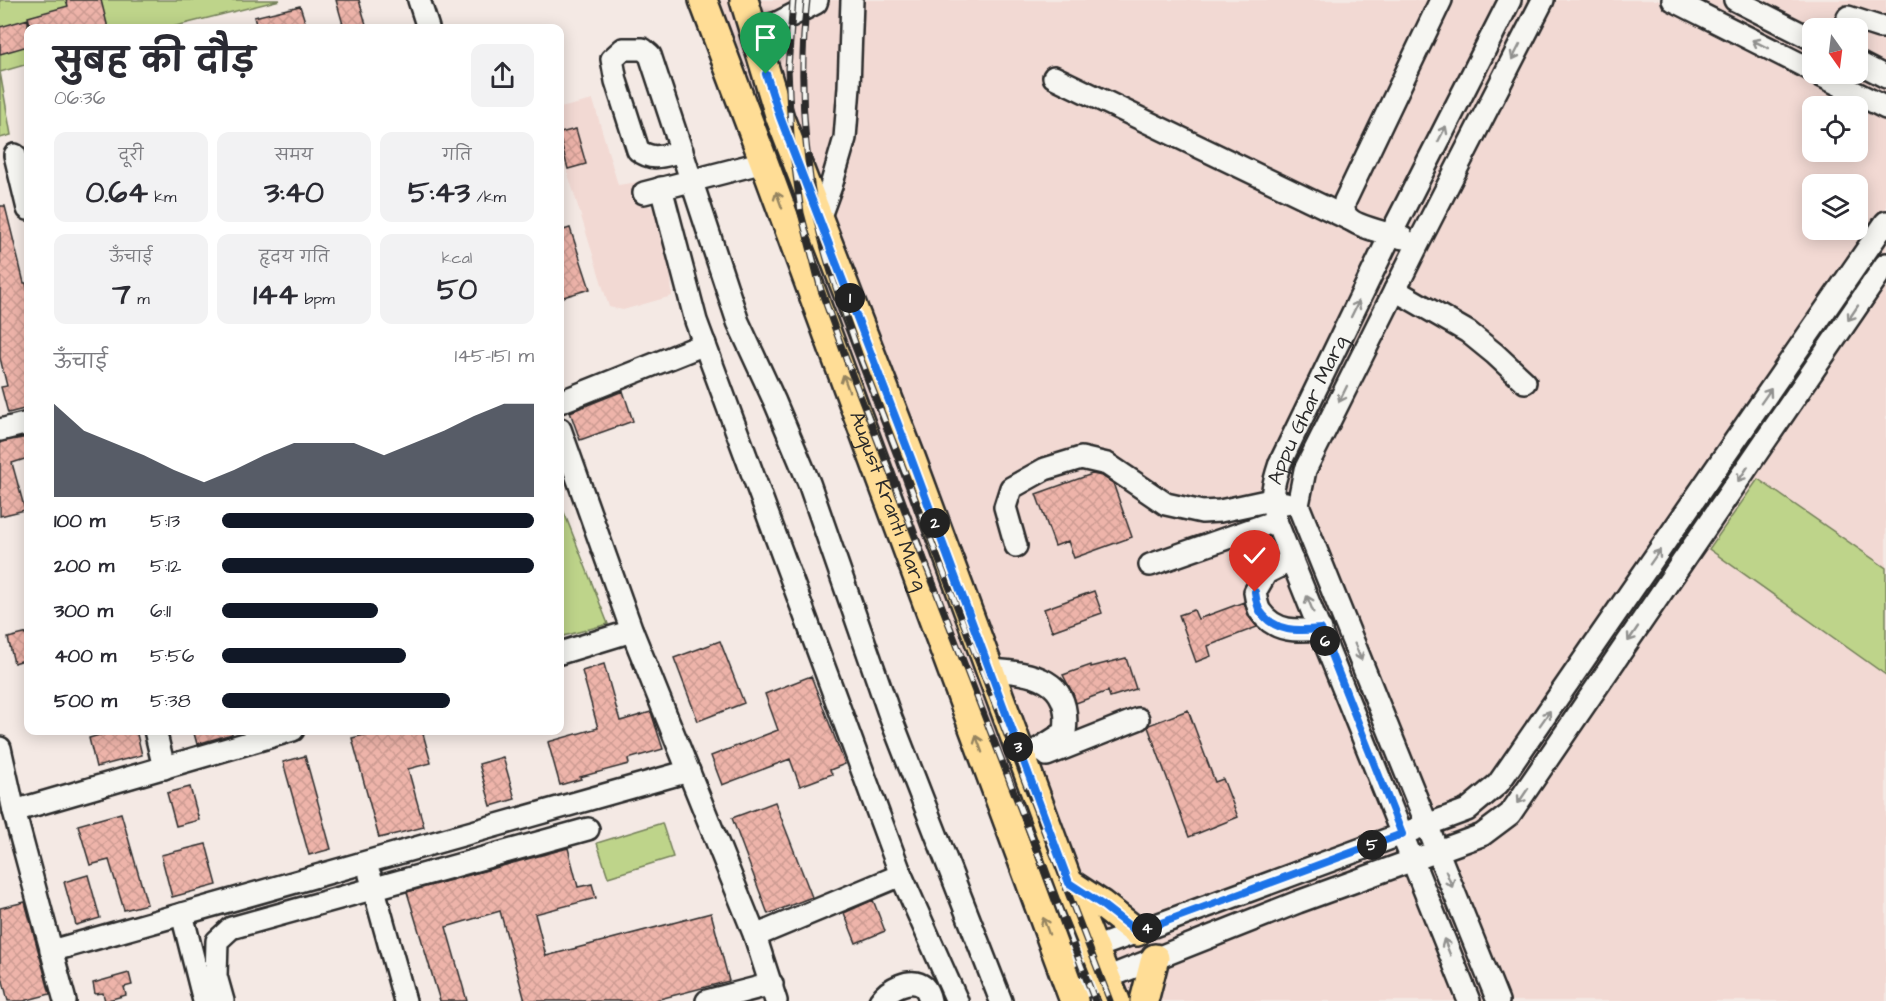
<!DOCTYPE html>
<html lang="hi">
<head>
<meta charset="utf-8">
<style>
	:root { --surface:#fff; --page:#f2f2f3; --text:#2b2b33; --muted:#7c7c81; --accent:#111827 }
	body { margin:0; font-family:"Architects Daughter","Playpen Sans Deva",sans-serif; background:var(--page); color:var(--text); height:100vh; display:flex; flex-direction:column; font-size:22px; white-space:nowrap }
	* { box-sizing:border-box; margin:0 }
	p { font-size:20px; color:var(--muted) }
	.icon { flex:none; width:33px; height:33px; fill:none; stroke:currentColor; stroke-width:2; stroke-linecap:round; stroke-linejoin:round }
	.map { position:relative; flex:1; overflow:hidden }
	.details { position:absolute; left:24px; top:24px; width:540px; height:711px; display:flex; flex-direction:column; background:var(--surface); border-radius:12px; box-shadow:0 3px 15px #0003 }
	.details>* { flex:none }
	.needle { width:39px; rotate:166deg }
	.buttons { position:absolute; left:1802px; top:18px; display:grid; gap:12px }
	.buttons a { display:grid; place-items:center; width:66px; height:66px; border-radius:12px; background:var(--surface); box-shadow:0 3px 15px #0003; font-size:30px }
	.pin { position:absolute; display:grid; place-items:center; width:51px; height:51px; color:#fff; margin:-62px -26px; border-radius:50% 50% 50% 0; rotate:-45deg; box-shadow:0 0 6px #0007 }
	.pin .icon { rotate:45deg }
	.km { position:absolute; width:30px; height:30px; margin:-15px; border-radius:50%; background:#222; color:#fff; font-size:16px; line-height:30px; text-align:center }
	.round { display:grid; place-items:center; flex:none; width:63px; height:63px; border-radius:12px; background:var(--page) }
	.summary { display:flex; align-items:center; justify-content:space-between; height:102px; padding:0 30px }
	h1 { font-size:33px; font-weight:700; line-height:45px }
	.stats { display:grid; grid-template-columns:repeat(3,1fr); gap:9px; height:102px; padding:6px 30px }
	.stats div { display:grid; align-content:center; border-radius:12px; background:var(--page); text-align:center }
	.stats b { font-size:30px; font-weight:700 }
	.stats small { font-size:16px; font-weight:400 }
	.stats p { font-size:16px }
	.chart { height:168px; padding:12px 30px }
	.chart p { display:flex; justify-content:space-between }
	.chart svg { width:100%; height:108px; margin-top:6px; fill:var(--accent); opacity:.7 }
	ul { padding:0 30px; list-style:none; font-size:20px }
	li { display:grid; grid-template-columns:96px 72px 1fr; align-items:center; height:45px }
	li i { height:15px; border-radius:8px; background:var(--accent) }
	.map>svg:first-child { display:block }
	.built { fill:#f2d9d3; fill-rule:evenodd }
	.green { fill:#bed48a; stroke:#74805a; stroke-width:1.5 }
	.building { fill:url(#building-cross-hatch); stroke:#2b2b2b; stroke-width:1.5 }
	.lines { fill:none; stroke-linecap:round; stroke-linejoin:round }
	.minor-casing { stroke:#2b2b2b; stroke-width:26 }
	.major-casing { stroke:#2b2b2b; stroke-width:32 }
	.minor { stroke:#f6f6f2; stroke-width:21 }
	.major { stroke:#ffdd96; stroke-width:27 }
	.rail-casing { stroke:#2b2b2b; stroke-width:7 }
	.rail { stroke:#f6f6f2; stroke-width:4.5; stroke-dasharray:14; stroke-linecap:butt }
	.oneway { stroke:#90908e }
	.oneway2 { stroke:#958460 }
	.route-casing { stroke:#fff; stroke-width:12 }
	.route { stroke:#1a73e8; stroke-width:8 }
	.labels { text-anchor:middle; stroke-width:5; stroke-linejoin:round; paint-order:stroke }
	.street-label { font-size:21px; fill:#2b2b2b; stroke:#f6f6f2 }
</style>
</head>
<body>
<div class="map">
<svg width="1886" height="1001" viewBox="0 0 1886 1001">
	<defs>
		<pattern id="building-cross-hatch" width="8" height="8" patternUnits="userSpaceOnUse" patternTransform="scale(1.5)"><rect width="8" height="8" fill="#eeb4aa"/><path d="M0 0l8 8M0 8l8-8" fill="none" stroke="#cc9b92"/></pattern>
	</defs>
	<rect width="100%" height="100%" fill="#f4e9e4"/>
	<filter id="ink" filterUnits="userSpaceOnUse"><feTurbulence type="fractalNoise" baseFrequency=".0167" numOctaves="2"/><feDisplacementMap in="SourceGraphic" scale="12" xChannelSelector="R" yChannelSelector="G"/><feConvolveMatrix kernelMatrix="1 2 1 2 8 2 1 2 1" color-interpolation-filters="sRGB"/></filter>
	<g filter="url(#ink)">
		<path class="built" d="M 720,0 L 1886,0 L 1886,1001 L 1092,1001 L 810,248 ZM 1812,28 L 1857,28 L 1857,74 L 1812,74 ZM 1812,106 L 1857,106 L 1857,152 L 1812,152 ZM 1812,184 L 1857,184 L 1857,230 L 1812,230 Z
			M 593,100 L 618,185 L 638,182 L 645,205 L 657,208 L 678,277 L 671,278 L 672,296 L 623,310 L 609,307 L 560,148 L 560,108 Z"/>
		<path class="green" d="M 0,0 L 280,0 L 168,28 L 28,28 L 28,64 L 0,72 L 11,135 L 0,138 Z
			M 1758,479 L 1886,568 L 1886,675 L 1709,549 Z
			M 560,502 L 608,624 L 560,637 Z
			M 662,823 L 673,857 L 608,877 L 597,843 Z"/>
		<path class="building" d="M 66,0 L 101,0 L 108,28 L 31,28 L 28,17 L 68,6 Z
			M 336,0 L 359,0 L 367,28 L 344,28 Z
			M 300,6 L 307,28 L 257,28 L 254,17 Z
			M 28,19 L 28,46 L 0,54 L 0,27 Z
			M 576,129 L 586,164 L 568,169 L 560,139 L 560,133 Z
			M 0,206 L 5,206 L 24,283 L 26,283 L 28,292 L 28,408 L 8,413 L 1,387 L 7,386 L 0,358 Z
			M 570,228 L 590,289 L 560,298 L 560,231 Z
			M 623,391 L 633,421 L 580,440 L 570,412 Z
			M 28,437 L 28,458 L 12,463 L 25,510 L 0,516 L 0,442 Z
			M 1092,474 L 1102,476 L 1113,483 L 1132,537 L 1074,558 L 1068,541 L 1055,546 L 1036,494 Z
			M 1094,591 L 1102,613 L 1052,631 L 1044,609 Z
			M 1244,602 L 1249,617 L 1257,627 L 1208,646 L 1211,656 L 1196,662 L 1179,615 L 1194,610 L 1198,619 Z
			M 28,633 L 28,659 L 14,663 L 8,638 Z
			M 720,641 L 744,703 L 698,721 L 674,658 Z
			M 1126,658 L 1136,689 L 1110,697 L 1108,691 L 1076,703 L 1073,694 L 1063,675 L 1091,665 L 1091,667 Z
			M 604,664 L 620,721 L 651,712 L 663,749 L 628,759 L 629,764 L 580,777 L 581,779 L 560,785 L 548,742 L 598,728 L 582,671 Z
			M 811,676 L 845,764 L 830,770 L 832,774 L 800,786 L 790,759 L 722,785 L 711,756 L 778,730 L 765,694 Z
			M 1188,710 L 1215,782 L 1223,779 L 1238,817 L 1189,837 L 1148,727 L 1149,725 Z
			M 117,730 L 136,730 L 142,755 L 96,767 L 89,738 Z
			M 193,730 L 232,730 L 232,734 L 197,744 Z
			M 384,730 L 422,730 L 431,763 L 408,769 L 424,827 L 379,838 L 352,738 Z
			M 305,756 L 331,849 L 309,855 L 283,762 Z
			M 503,757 L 515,799 L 491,806 L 479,764 Z
			M 190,787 L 199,820 L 176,826 L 167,793 Z
			M 775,802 L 812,897 L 768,914 L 732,818 Z
			M 121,813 L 147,904 L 124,910 L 109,860 L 90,865 L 78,825 Z
			M 206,844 L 217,885 L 172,897 L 161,855 Z
			M 568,848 L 578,887 L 592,884 L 596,898 L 535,914 L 546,956 L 711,913 L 729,981 L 652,1001 L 525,1001 L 500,911 L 446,927 L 467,1001 L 440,1001 L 407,892 Z
			M 88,875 L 100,918 L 76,925 L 64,882 Z
			M 873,900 L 885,931 L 856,943 L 844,913 Z
			M 25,902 L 50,994 L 24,1001 L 8,1001 L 0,969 L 0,908 Z
			M 129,973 L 132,985 L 124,987 L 126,995 L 105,1001 L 103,993 L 95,994 L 93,983 Z"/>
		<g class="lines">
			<g class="minor-casing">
				<g id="minor">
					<path d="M 419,0 L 428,28"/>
					<path d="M 1673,0 L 1812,70"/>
					<path d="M 1735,0 L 1812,39"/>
					<path d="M 1848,17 L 1879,27 L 1886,27"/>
					<path d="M 753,30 L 777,23 L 816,3 L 817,0"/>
					<path d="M 1857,62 L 1886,77"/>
					<path d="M 1818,74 L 1886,108"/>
					<path d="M 1054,77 L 1349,219"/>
					<path d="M 682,151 C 665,155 653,162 638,150 L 616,81 L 612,59 L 623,49 L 643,49 L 650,55 L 738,322 L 775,402 L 809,483 L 890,716 L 1001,1001"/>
					<path d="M 15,155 L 28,209"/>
					<path d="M 661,188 L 696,321 L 901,875 L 957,1001"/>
					<path d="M 644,193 L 764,162"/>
					<path d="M 819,219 L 831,186 L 845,138 L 849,87 L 852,0"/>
					<path d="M 1403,238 C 1390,234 1352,226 1346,215 C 1343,210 1344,205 1345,201 L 1441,0"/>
					<path d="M 1395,290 L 1468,332 L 1495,354 L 1525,382"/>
					<path d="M 560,402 L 705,344"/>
					<path d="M 560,429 L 632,631 L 755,936 L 776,1001"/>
					<path d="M 0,430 L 28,423"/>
					<path d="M 1016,546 L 1005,507 L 1011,488 L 1045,469 L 1081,458 L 1107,464 L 1166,504 L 1202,512 L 1220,511 L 1271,500 L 1286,503"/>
					<path d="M 1292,560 L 1266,573 L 1255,592 C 1256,598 1257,606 1260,611 C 1275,633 1298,631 1321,629"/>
					<path d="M 1150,565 L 1276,521"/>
					<path d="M 560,653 L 632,631"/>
					<path d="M 990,670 C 1033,673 1072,678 1065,732 L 1034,752 L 1022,757"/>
					<path d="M 155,730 L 164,768"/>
					<path d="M 0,748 L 14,811 L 65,1001"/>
					<path d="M 1047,755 L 1138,719"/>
					<path d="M 14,811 L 293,730"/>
					<path d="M 370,875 L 405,1001"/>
					<path d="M 182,914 L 204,1001"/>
					<path d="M 755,936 L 901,875"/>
					<path d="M 51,951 L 689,771"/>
					<path d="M 1059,961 L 1467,810 L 1498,784 L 1886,222"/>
					<path d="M 1071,992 L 1298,902 L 1482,835 L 1510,814 L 1886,264"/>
					<path d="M 223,1001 L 216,976 L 217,941 L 231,928 L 588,829"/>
					<path d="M 707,1001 L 772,984"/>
					<path d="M 880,1001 C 888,989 911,976 924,987 C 928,991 929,996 930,1001"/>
					<path id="s1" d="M 1469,1001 L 1276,521 C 1270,496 1272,487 1280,463 L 1391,234 L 1510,0"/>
					<path d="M 1498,1001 L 1298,505 L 1305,470 L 1418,244 L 1543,0"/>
				</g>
			</g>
			<g class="major-casing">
				<g id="major">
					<path id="s2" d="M 703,0 L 764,162 L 1074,1001"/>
					<path d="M 744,0 L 780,118 L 911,457 L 1076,903 L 1116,1001"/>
					<path d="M 1069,883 L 1101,904 L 1137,932"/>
					<path d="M 1144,1001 L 1155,958"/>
				</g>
			</g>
			<use href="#minor" class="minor"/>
			<use href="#major" class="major"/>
			<g class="rail-casing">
				<path id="rail" d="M 793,0 L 788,68 L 791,137 L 801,213 L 821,290 L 846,359 L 1095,1001
					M 807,0 C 799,69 803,141 815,210 C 824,259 843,307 859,354 L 1110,1001"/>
			</g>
			<use href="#rail" class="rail"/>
		</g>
		<defs><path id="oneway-shaft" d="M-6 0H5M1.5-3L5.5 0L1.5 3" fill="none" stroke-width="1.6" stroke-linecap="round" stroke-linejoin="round" transform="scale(1.5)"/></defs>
		<g class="oneway">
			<use href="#oneway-shaft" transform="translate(1760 44) rotate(-153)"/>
			<use href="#oneway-shaft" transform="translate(1516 52) rotate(117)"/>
			<use href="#oneway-shaft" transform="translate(1442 134) rotate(-63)"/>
			<use href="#oneway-shaft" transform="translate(1355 309) rotate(-64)"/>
			<use href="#oneway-shaft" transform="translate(1853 313) rotate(124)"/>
			<use href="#oneway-shaft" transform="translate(1343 394) rotate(116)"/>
			<use href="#oneway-shaft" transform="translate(1766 396) rotate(-55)"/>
			<use href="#oneway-shaft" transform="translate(1743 474) rotate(124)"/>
			<use href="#oneway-shaft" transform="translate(1655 557) rotate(-55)"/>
			<use href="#oneway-shaft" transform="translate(1310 604) rotate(-112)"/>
			<use href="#oneway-shaft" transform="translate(1633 634) rotate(124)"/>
			<use href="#oneway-shaft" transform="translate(1358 652) rotate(68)"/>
			<use href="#oneway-shaft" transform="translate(1545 718) rotate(-55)"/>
			<use href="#oneway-shaft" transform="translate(1523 796) rotate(124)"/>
			<use href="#oneway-shaft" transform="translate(1449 879) rotate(68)"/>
			<use href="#oneway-shaft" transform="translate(1447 947) rotate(-112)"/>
		</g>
		<g class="oneway2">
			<use href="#oneway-shaft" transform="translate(779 200) rotate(-110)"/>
			<use href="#oneway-shaft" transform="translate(846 383) rotate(-110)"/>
			<use href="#oneway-shaft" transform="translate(979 744) rotate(-110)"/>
			<use href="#oneway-shaft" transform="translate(1046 926) rotate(-110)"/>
		</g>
	</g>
	<g class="lines" filter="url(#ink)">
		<g class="route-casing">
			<path id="route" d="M 766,74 L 780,117 L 911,458 L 1069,883 L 1101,904 L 1137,932 L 1402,834 L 1321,629 C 1298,631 1275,633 1260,611 C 1257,606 1256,598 1255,592"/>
		</g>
		<use href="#route" class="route"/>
	</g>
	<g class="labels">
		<g class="street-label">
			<text dy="7" stroke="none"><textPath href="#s1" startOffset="636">Appu Ghar Marg</textPath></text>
			<text dy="7" stroke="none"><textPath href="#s2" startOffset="534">August Kranti Marg</textPath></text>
		</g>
	</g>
</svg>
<div class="buttons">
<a><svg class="needle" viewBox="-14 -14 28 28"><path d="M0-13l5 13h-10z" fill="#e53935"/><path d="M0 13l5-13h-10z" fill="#7c7c81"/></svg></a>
<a><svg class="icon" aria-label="locate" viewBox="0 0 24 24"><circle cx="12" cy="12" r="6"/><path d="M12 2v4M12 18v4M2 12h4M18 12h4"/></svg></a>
<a><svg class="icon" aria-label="layers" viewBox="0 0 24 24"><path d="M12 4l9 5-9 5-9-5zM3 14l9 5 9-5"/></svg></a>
</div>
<div class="pin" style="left:766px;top:74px;background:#1e9e55"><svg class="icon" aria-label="arrive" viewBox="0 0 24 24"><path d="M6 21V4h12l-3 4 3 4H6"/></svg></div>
<div class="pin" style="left:1255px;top:592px;background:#d93025"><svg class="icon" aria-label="check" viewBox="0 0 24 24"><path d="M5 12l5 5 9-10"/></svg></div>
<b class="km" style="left:850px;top:298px">1</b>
<b class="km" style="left:935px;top:523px">2</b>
<b class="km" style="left:1018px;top:747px">3</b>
<b class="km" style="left:1147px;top:928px">4</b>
<b class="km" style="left:1372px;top:845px">5</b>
<b class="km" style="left:1325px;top:641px">6</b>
<section class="details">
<div class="summary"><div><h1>सुबह की दौड़</h1><p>06:36</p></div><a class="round"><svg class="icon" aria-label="share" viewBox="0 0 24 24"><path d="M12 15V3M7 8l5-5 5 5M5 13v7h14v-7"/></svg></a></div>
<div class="stats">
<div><p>दूरी</p><b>0.64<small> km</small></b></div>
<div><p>समय</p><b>3:40</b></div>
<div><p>गति</p><b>5:43<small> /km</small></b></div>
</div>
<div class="stats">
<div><p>ऊँचाई</p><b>7<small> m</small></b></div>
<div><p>हृदय गति</p><b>144<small> bpm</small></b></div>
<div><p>kcal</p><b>50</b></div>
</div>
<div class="chart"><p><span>ऊँचाई</span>145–151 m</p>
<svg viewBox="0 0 160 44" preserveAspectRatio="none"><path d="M0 44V6L10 17L20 22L30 27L40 33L50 38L60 33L70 27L80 22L90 22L100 22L110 27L120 22L130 17L140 11L150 6L160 6V44z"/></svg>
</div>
<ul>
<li><b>100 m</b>5:13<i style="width:100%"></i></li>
<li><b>200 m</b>5:12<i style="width:100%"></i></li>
<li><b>300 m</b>6:11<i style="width:50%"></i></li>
<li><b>400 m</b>5:56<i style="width:59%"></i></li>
<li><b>500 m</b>5:38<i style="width:73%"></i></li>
</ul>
</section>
</div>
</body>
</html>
